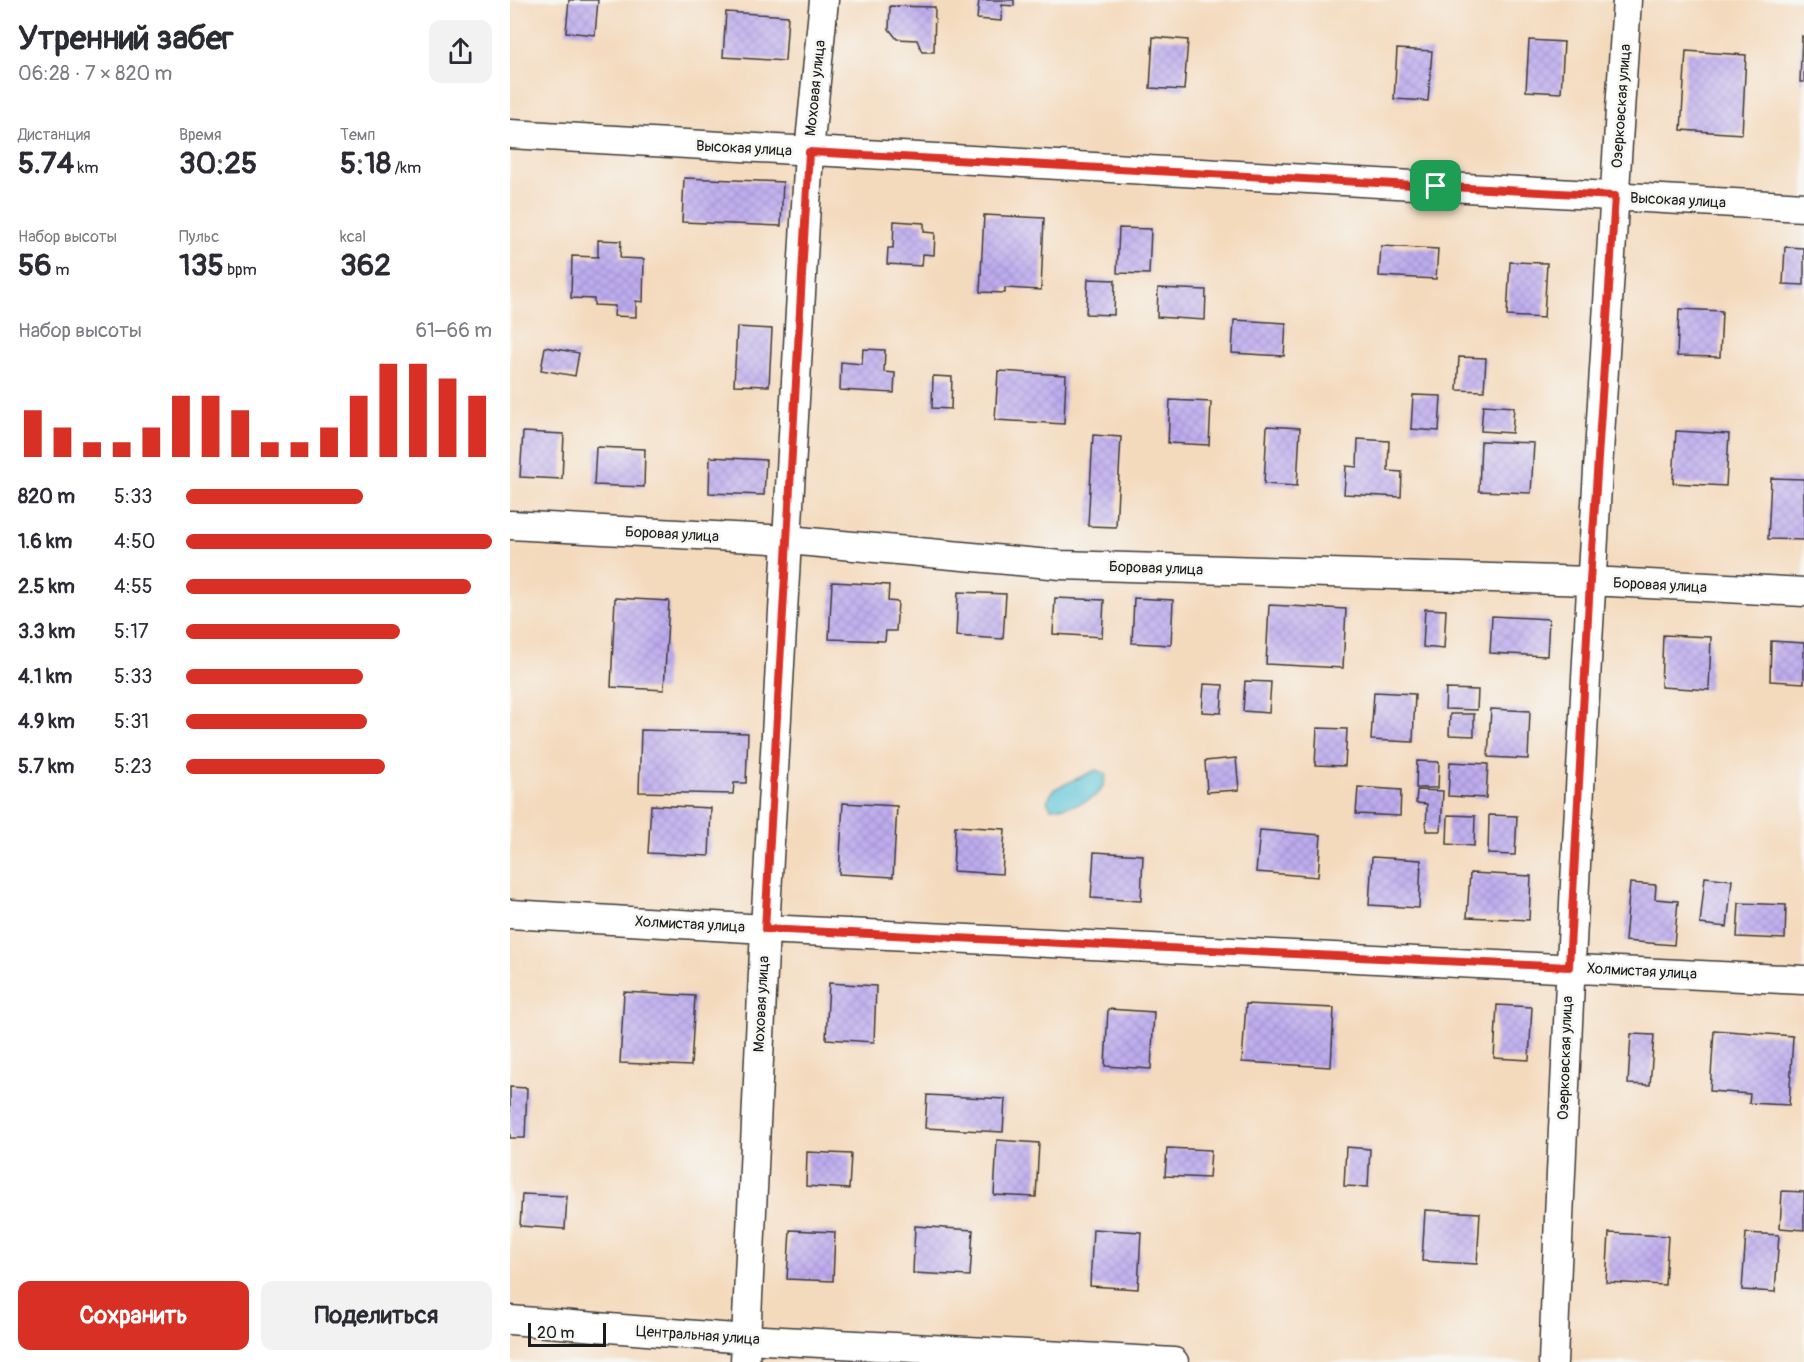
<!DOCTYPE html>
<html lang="ru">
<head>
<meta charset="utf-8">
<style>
	:root { --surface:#fff; --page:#f2f2f3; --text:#2b2b33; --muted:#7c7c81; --accent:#d93025 }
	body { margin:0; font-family:Pangolin,sans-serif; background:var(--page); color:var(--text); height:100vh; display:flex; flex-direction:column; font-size:22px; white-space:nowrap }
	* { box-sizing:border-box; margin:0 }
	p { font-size:20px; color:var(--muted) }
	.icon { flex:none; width:33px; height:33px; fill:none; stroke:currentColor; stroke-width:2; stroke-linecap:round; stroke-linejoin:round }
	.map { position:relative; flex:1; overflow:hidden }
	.side { display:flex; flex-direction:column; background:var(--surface); width:510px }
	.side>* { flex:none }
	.scale { position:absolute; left:18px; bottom:15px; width:78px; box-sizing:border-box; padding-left:6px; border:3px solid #1c1c1c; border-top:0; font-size:16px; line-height:21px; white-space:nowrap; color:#1c1c1c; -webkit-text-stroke:4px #f6f6f2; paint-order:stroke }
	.pin { position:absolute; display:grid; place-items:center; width:51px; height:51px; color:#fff; margin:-26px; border-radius:12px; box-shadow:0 3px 9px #0006 }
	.round { display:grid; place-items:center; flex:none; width:63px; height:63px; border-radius:12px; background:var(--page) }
	.summary { display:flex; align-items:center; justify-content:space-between; height:102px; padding:0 18px }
	h1 { font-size:33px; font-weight:700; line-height:45px }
	.stats { display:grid; grid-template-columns:repeat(3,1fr); gap:9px; height:102px; padding:6px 18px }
	.stats div { display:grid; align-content:center }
	.stats b { font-size:30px; font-weight:700 }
	.stats small { font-size:16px; font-weight:400 }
	.stats p { font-size:16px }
	.chart { height:168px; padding:12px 18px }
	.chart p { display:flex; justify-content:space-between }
	.chart svg { width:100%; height:108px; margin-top:6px; stroke:var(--accent); stroke-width:6 }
	.button { display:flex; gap:12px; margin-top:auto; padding:12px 18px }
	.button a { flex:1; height:69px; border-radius:12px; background:var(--accent); color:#fff; font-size:24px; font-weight:700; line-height:69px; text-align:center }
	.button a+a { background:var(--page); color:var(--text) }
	ul { padding:0 18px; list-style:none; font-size:20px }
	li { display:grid; grid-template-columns:96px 72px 1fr; align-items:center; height:45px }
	li i { height:15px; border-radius:8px; background:var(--accent) }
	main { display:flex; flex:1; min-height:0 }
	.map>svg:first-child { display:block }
	.water { fill:#5bc4d7; stroke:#3c707a; stroke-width:1.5 }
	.building { fill:url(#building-cross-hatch) }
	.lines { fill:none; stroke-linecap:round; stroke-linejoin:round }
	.minor-casing { stroke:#3c3834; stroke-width:31 }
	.minor { stroke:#fff; stroke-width:28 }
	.route-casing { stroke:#fff; stroke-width:12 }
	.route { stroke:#d93025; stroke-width:8 }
	.labels { text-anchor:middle; stroke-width:5; stroke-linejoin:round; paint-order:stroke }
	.street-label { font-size:15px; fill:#1c1c1c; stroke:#f6f6f2 }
</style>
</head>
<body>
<main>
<section class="side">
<div class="summary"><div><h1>Утренний забег</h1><p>06:28 · 7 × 820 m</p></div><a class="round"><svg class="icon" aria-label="share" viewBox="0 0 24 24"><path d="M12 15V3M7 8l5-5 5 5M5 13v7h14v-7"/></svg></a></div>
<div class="stats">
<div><p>Дистанция</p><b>5.74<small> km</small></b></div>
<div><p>Время</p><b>30:25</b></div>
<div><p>Темп</p><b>5:18<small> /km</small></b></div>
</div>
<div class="stats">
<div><p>Набор высоты</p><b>56<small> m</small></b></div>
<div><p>Пульс</p><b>135<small> bpm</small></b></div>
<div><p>kcal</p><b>362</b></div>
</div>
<div class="chart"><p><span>Набор высоты</span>61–66 m</p>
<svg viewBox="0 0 160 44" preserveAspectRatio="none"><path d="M5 44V25M15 44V32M25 44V38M35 44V38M45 44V32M55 44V19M65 44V19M75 44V25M85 44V38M95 44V38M105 44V32M115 44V19M125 44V6M135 44V6M145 44V12M155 44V19"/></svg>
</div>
<ul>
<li><b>820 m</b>5:33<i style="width:58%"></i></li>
<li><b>1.6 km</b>4:50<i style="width:100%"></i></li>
<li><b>2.5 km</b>4:55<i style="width:93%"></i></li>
<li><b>3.3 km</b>5:17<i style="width:70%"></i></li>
<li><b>4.1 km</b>5:33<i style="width:58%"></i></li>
<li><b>4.9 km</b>5:31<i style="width:59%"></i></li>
<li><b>5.7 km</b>5:23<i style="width:65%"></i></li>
</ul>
<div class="button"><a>Сохранить</a><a>Поделиться</a></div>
</section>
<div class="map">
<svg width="1294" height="1362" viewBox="0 0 1294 1362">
	<defs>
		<pattern id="building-cross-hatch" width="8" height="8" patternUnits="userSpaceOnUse" patternTransform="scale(1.5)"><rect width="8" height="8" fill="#bdacee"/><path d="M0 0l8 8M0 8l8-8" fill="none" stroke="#a293cc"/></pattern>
	</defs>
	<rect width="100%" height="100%" fill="#f6f6f2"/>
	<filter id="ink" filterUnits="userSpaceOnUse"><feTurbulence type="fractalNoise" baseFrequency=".0167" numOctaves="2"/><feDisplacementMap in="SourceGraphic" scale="12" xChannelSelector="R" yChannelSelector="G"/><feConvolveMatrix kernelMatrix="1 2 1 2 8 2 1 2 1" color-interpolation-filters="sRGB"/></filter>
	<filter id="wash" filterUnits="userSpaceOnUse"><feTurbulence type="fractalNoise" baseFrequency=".008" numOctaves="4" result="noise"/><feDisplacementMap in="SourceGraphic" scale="24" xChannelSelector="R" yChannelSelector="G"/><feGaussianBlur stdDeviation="1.35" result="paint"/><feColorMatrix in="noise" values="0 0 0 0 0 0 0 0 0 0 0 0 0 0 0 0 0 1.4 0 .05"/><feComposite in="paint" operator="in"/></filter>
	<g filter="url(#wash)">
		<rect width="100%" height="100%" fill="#f4dabd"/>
		<path class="water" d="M 586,770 L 596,774 C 594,801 564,807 541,808 L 537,801 L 544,789 Z"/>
		<g id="blocks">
			<path class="building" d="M 59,0 L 88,0 L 85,35 L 56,32 Z
				M 469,0 L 504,0 L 504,6 L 492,5 L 491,21 L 467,19 Z
				M 380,6 L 425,7 L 424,52 L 412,52 L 407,40 L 387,39 L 379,29 Z
				M 216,12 L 278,16 L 275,61 L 213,57 Z
				M 1292,36 L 1294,37 L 1294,82 L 1290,82 Z
				M 643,37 L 678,40 L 674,90 L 640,88 Z
				M 1019,40 L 1054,42 L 1051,93 L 1016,91 Z
				M 887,49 L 922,51 L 918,101 L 884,99 Z
				M 1176,51 L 1236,55 L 1232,134 L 1171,130 Z
				M 174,178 L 273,182 L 271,226 L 172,222 Z
				M 474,215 L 534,218 L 531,290 L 495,288 L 495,293 L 470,292 Z
				M 384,221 L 414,223 L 414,232 L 425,233 L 424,255 L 413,254 L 412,266 L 377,264 L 378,248 L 383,248 Z
				M 609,228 L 641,229 L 639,274 L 607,273 Z
				M 88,240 L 111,241 L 110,258 L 134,259 L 133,302 L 126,301 L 126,317 L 104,316 L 105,306 L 84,305 L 84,299 L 61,298 L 62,256 L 88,257 Z
				M 871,246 L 928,249 L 926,279 L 869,276 Z
				M 1275,247 L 1294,248 L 1294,285 L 1273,284 Z
				M 1000,262 L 1037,263 L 1034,318 L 997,316 Z
				M 578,279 L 605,280 L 604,315 L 576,314 Z
				M 648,288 L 696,290 L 695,320 L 647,317 Z
				M 1169,309 L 1212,311 L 1210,357 L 1167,356 Z
				M 724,320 L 776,323 L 774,356 L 722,353 Z
				M 227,327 L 262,329 L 259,386 L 224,385 Z
				M 35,347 L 69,353 L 65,376 L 31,370 Z
				M 353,349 L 375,350 L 374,372 L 385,373 L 384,393 L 330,390 L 331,362 L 352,364 Z
				M 949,357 L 976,358 L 974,391 L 947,390 Z
				M 488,371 L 556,375 L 554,424 L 485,420 Z
				M 423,376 L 442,377 L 441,409 L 422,408 Z
				M 903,395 L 931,396 L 929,431 L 901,429 Z
				M 660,400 L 701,402 L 699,445 L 658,443 Z
				M 973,405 L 1004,407 L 1002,433 L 971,431 Z
				M 757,426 L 790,428 L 787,486 L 754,484 Z
				M 1166,431 L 1219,434 L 1216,486 L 1163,483 Z
				M 13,432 L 54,434 L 52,479 L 10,477 Z
				M 583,435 L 611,437 L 606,527 L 578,526 Z
				M 848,439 L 879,441 L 878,471 L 892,472 L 891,497 L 834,494 L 836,466 L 847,467 Z
				M 971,441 L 1024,443 L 1021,493 L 969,491 Z
				M 86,447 L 135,449 L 134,487 L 84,485 Z
				M 200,457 L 256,460 L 254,495 L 199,493 Z
				M 1261,478 L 1294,479 L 1294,540 L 1258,539 Z
				M 322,582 L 379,585 L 378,601 L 388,602 L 386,631 L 376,631 L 375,641 L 319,639 Z
				M 448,592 L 496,594 L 493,639 L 446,636 Z
				M 105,598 L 159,601 L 154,690 L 101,687 Z
				M 545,598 L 594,600 L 592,637 L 543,634 Z
				M 624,598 L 663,600 L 661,645 L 622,643 Z
				M 759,605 L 836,609 L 833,668 L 756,664 Z
				M 915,609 L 936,610 L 934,649 L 913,647 Z
				M 982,616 L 1039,619 L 1037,656 L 980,653 Z
				M 1153,635 L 1201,637 L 1199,690 L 1151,687 Z
				M 1261,641 L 1294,643 L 1294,683 L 1260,681 Z
				M 735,681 L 761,682 L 759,713 L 733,711 Z
				M 694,684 L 713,685 L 711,713 L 692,712 Z
				M 936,689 L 968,690 L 967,710 L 935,709 Z
				M 864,692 L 905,694 L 903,742 L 861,740 Z
				M 981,709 L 1020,711 L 1018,759 L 978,757 Z
				M 940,714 L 964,714 L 964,736 L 939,735 Z
				M 807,728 L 837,729 L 835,766 L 805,765 Z
				M 131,730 L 238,733 L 236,783 L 224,783 L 223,794 L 129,792 Z
				M 726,758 L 729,790 L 697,792 L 695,761 Z
				M 907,761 L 929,762 L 928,788 L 906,788 Z
				M 940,762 L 978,764 L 976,798 L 938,796 Z
				M 848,787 L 891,790 L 890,816 L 846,814 Z
				M 907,790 L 933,791 L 931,831 L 916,831 L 917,804 L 906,803 Z
				M 333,803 L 387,806 L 383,877 L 329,874 Z
				M 141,805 L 201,808 L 199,856 L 138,853 Z
				M 938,815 L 965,816 L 964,846 L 937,844 Z
				M 979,815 L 1007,816 L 1005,855 L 978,854 Z
				M 445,826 L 495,829 L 492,874 L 443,871 Z
				M 750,830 L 811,835 L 808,877 L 746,872 Z
				M 584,852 L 633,855 L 631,901 L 581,898 Z
				M 862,857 L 911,860 L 909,908 L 859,905 Z
				M 960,873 L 1021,876 L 1019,920 L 957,917 Z
				M 1195,877 L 1222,880 L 1217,927 L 1190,924 Z
				M 1120,883 L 1146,885 L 1145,899 L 1168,901 L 1164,945 L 1115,941 Z
				M 1229,903 L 1276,905 L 1275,939 L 1227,937 Z
				M 319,983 L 366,986 L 364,1042 L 316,1039 Z
				M 114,992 L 185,996 L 181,1066 L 110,1063 Z
				M 736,1004 L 824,1008 L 821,1067 L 732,1062 Z
				M 987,1005 L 1022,1007 L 1019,1060 L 984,1058 Z
				M 598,1009 L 644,1012 L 641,1069 L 595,1066 Z
				M 1204,1030 L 1283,1036 L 1279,1105 L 1239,1103 L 1240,1094 L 1200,1091 Z
				M 1121,1034 L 1144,1035 L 1140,1085 L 1118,1084 Z
				M 0,1087 L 17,1088 L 15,1138 L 0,1138 Z
				M 417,1095 L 495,1099 L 493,1132 L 415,1128 Z
				M 487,1140 L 529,1143 L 526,1197 L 484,1195 Z
				M 836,1147 L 860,1149 L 858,1187 L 834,1186 Z
				M 657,1148 L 701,1150 L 699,1178 L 655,1176 Z
				M 297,1152 L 341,1154 L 339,1189 L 296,1186 Z
				M 1272,1191 L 1294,1192 L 1294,1230 L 1270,1228 Z
				M 12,1194 L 57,1196 L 55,1229 L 10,1226 Z
				M 915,1210 L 970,1213 L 967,1264 L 912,1261 Z
				M 405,1226 L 463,1230 L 460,1276 L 403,1273 Z
				M 583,1229 L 631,1232 L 628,1289 L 580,1286 Z
				M 280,1230 L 325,1232 L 323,1281 L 277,1279 Z
				M 1099,1233 L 1158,1236 L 1155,1285 L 1096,1282 Z
				M 1236,1233 L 1269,1235 L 1265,1292 L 1232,1290 Z
				M 327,1357 L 374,1359 L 374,1362 L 327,1362 Z"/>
		</g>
	</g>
	<g filter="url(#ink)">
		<use href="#blocks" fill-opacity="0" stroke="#3c3834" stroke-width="1.5"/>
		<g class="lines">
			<g class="minor-casing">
				<path id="minor" d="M 0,134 L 1294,207
					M 0,525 L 278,540 L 551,565 L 1080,581 L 1294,592
					M 0,914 L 255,929 L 1294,980
					M 0,1320 L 236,1339 L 664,1362
					M 235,1362 L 255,929 L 299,152 L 314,0
					M 1043,1362 C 1061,908 1088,454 1117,0"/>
			</g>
			<use href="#minor" class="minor"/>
		</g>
	</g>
	<g class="lines" filter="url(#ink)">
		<g class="route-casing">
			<path id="route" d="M 299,152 L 1105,196 L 1080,581 L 1059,967 L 255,929 Z"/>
		</g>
		<use href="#route" class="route"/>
	</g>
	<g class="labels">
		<g class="street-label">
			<text transform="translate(305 88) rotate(-84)" y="5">Моховая улица</text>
			<text transform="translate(1111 106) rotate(-86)" y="5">Озерковская улица</text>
			<text transform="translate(234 148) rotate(3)" y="5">Высокая улица</text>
			<text transform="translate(1168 200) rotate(3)" y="5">Высокая улица</text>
			<text transform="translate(162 534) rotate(3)" y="5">Боровая улица</text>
			<text transform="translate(646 568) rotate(2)" y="5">Боровая улица</text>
			<text transform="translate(1150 585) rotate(3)" y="5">Боровая улица</text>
			<text transform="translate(180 924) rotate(3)" y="5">Холмистая улица</text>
			<text transform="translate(1132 971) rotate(3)" y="5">Холмистая улица</text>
			<text transform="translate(251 1004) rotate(-87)" y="5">Моховая улица</text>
			<text transform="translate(1055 1058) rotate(-88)" y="5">Озерковская улица</text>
			<text transform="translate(188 1335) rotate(4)" y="5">Центральная улица</text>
		</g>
	</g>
</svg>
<div class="scale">20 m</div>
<div class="pin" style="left:926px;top:186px;background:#1e9e55"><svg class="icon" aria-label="arrive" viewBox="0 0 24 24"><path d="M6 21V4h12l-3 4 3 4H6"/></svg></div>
</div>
</main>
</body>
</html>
